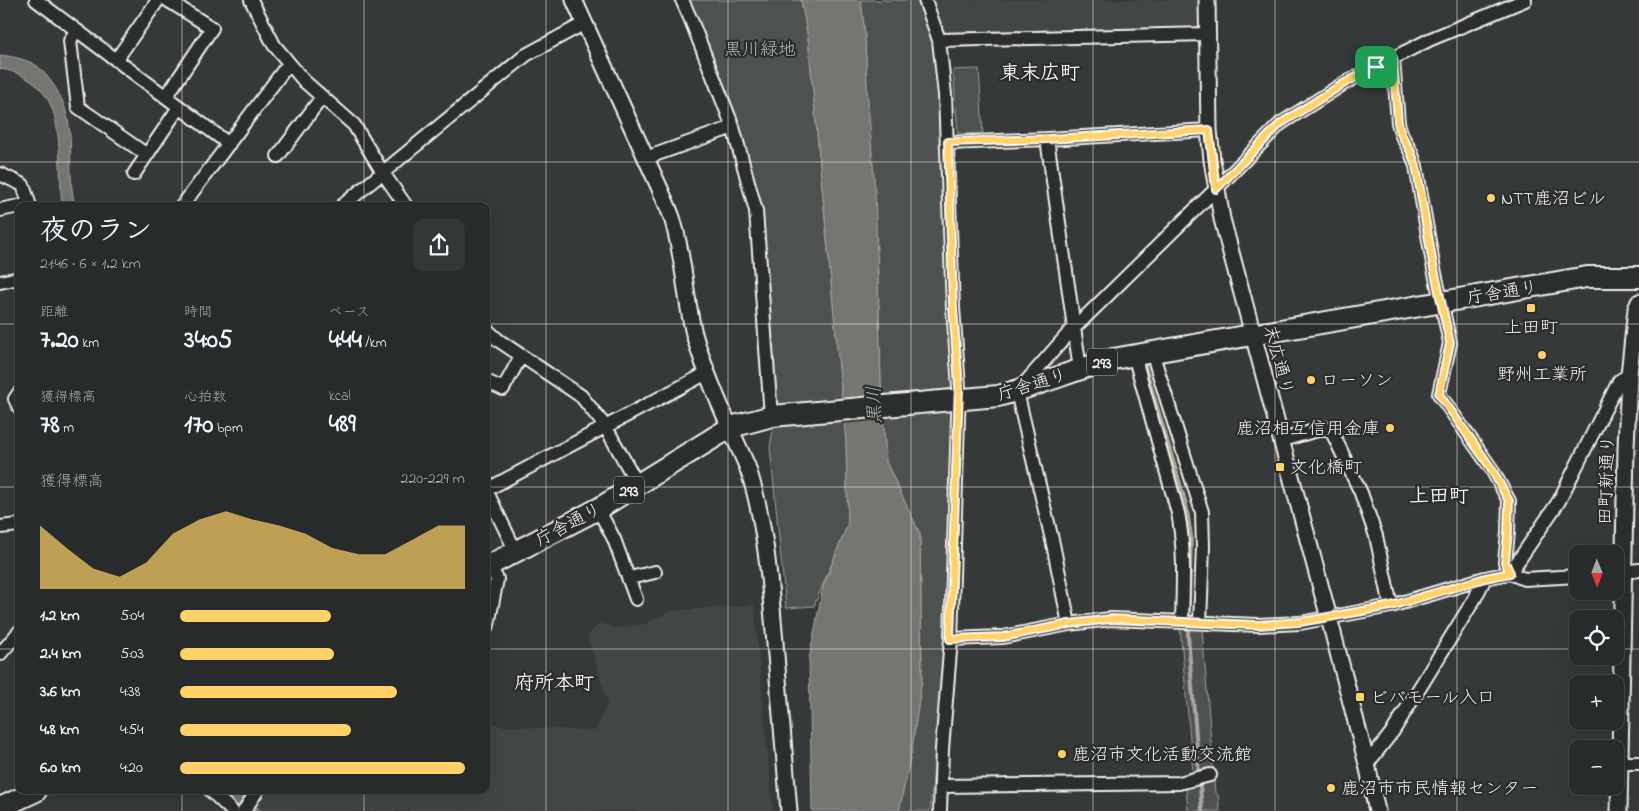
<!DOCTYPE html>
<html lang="ja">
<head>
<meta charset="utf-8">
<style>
	:root { --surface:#282b2b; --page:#343737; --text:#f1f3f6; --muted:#a5a7a9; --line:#444747; --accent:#ffd166 }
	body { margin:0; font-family:"Indie Flower","Klee One",sans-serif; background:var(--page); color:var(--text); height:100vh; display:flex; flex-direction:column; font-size:19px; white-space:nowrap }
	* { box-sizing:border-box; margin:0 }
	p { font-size:16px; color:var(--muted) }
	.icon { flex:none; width:28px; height:28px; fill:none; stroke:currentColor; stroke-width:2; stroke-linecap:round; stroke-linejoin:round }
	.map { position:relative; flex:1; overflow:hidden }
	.drawer { position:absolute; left:15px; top:202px; width:475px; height:592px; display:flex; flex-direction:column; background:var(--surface); border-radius:10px; box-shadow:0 5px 20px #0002,0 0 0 1px var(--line) }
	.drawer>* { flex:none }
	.needle { width:32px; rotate:179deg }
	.buttons { position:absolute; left:1569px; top:545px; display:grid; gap:10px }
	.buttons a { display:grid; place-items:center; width:55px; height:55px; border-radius:10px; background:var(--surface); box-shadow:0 5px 20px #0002,0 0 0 1px var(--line); font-size:25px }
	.pin { position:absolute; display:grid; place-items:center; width:42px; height:42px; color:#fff; margin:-21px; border-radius:10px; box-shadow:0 2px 8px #0006 }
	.round { display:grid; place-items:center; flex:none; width:52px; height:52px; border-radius:10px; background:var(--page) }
	.summary { display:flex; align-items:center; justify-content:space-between; height:85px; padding:0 25px }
	h1 { font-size:28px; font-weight:700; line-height:38px }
	.metrics { display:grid; grid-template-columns:repeat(3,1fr); gap:8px; height:85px; padding:5px 25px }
	.metrics div { display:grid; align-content:center }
	.metrics b { font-size:25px; font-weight:700 }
	.metrics small { font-size:14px; font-weight:400 }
	.metrics p { font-size:14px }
	.chart { height:140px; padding:10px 25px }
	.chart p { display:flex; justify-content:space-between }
	.chart svg { width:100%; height:90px; margin-top:5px; fill:var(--accent); opacity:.7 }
	ul { padding:0 25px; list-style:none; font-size:16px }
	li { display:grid; grid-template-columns:80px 60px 1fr; align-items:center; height:38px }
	li i { height:12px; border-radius:6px; background:var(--accent) }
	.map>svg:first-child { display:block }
	.built { fill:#434645 }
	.green { fill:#4e514f; stroke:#a1a19c }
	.water { fill:#757572; stroke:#a8a7a1 }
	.pier { fill:#363939 }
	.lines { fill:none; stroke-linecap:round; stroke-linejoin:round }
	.stream { stroke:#a8a7a1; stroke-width:4 }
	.river { stroke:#757572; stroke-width:21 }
	.minor-casing { stroke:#f4f1e8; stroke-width:16 }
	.tertiary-casing { stroke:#f4f1e8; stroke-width:19 }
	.trunk-casing { stroke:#f4f1e8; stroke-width:24 }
	.minor { stroke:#2a2d2e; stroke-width:12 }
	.tertiary { stroke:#2a2d2e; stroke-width:15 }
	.trunk { stroke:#2a2d2e; stroke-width:20 }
	.route-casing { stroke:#fff; stroke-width:10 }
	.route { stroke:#ffd166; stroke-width:6 }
	.grid { fill:none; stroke:#f4f1e8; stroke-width:1; stroke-opacity:0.55 }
	.poi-dot { fill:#ffd166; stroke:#2a2d2e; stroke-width:2 }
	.labels { text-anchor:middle; stroke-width:4.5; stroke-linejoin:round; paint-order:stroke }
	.shield { fill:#2a2d2e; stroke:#b7b6b0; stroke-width:1 }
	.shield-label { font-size:16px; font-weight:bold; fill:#f4f1e8 }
	.park-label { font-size:18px; fill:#bab9b2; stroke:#2a2d2e }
	.poi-label { font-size:18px; fill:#f4f1e8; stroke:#2a2d2e; text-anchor:start }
	.street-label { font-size:18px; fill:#f4f1e8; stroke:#2a2d2e }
	.water-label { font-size:19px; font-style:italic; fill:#b4b3ad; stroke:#2a2d2e }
	.quarter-label { font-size:20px; font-weight:bold; fill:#f4f1e8; stroke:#2a2d2e }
</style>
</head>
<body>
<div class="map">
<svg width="1639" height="811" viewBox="0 0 1639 811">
	<rect width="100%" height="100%" fill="#363939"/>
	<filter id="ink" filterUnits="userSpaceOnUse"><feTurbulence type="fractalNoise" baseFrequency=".02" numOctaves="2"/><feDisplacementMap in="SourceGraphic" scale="10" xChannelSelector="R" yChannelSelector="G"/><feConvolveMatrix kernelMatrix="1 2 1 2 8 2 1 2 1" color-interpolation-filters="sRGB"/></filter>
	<g filter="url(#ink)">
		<path class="built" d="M 931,0 L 1200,0 L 1200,26 L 943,35 Z
			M 754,605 L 773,811 L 262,811 L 249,800 L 254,791 L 486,791 L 486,722 L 502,726 L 595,731 L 608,703 L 587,636 L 600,623 L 615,628 L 645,624 L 671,611 Z"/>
		<path class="green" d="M 689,0 L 801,0 L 808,37 L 846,442 L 848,524 L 814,606 L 786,608 L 770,447 L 773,430 L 771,404 L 774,391 L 774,361 L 763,209 L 714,63 L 697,18 Z
			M 861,0 L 921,0 L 932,35 L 941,85 L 955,379 L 949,584 L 938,745 L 935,755 L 930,811 L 899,811 L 912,749 L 922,678 L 920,534 L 886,462 L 881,382 L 878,273 L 867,89 L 865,36 Z
			M 979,69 L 983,133 L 958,134 L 953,70 Z
			M 1180,628 L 1202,628 L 1215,793 L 1218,795 L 1220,811 L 1188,811 L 1186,787 L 1194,782 Z"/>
		<path class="water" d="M 801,0 L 861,0 L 865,36 L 867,89 L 875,190 L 881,382 L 886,462 L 920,534 L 922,678 L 912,749 L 899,811 L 812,811 L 809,659 L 823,587 L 848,523 L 846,442 L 808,38 Z
			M 0,55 C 10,56 25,59 34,64 C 40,67 46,75 50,80 C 82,121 64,161 75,206 L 62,206 C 59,179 62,130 51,106 C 43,86 21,71 0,69 Z
			M 228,791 L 239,791 L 261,811 L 248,811 Z"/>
		<path class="pier" d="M 884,394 L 887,420 L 842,424 L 840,398 Z"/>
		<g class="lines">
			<path class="stream" d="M 1145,366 L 1186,504 L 1191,536 L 1188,636 L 1202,811"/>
			<path class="river" d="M 223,791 L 234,803 L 246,811"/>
			<g class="minor-casing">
				<path id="minor" d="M 36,0 L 229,144
					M 251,0 L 274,45 L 304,81 L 354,125 L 383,173 L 406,206
					M 682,0 L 691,20 L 733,127 L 756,211 L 771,416
					M 925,0 L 939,40 L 945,95 L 953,308 L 959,387 L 951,639 L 942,749 L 940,811
					M 76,30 L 70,41 L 78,107 L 147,155
					M 939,40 L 1208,34
					M 1393,58 L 1398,123 L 1402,136 L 1411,152 L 1416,166 L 1433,264 L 1450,343 L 1439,394 L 1491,468 L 1509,501 L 1508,532 L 1505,562 L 1510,573
					M 116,60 L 158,0
					M 166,97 L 212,28 L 167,0
					M 1047,139 L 1080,369
					M 948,143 L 1047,139 L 1209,130
					M 278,156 L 322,97
					M 646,158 L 733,127
					M 0,174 L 23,185 L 30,206
					M 134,174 L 179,107
					M 182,206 L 289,63
					M 342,206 L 526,55 L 585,23
					M 0,210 L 29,204
					M 0,282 L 19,278
					M 486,329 L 498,340 L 581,396 L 605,426 L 638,485
					M 1152,352 L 1202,512 L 1203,547 L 1200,622
					M 1134,355 L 1178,513 C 1185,549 1183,585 1182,621
					M 486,381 L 503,389 L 521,356
					M 19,393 L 15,399 L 19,407
					M 1282,440 L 1325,428 L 1332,432 L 1361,493 L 1376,536 L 1391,606
					M 598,509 L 614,539 L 636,599
					M 0,527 L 19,525
					M 516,552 L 486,490 L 707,373
					M 1510,573 L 1559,501 L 1619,381 L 1629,375
					M 1615,573 L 1639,570
					M 630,578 L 655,572
					M 1069,624 L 1053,544 L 1017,392 L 1068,334 L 1216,189 L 1280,124 L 1343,84 L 1393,58 L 1431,39 L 1525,0
					M 486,626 L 488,625 L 497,579 L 490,566
					M 951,639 L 1003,637 L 1069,624 L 1111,619 L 1258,625 L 1300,623 L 1391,606 L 1485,578 L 1510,573 L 1524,579 L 1578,576
					M 0,654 L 19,632
					M 1619,763 L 1639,763
					M 1367,764 L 1393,731 L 1475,598 L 1485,578
					M 941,786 L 1179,783 L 1210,775
					M 211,791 L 232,811
					M 244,811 L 257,791"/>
			</g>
			<g class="tertiary-casing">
				<path id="tertiary" d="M 574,0 L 660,189 C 664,199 670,210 673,221 C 684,258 685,297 694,334 C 707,379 728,423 747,466 C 766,521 770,585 775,643 C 780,699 784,755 789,811
					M 1207,0 L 1209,130 L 1212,160 L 1222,219 L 1329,618 L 1367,764 L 1377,811
					M 1619,811 L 1626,448 L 1629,375 L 1636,309 L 1639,302"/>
			</g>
			<g class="trunk-casing">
				<path id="trunk" d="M 486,567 L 598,509 L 731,427 L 772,416 L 998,396 C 1037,386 1074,370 1113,359 L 1587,277 L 1639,277
					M 0,808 L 36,791"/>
			</g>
			<use href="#minor" class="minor"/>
			<use href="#tertiary" class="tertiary"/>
			<use href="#trunk" class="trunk"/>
		</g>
	</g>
	<g class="lines" filter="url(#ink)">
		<g class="route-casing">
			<path id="route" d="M 1393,58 L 1398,123 L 1402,136 L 1411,152 L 1416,166 L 1433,264 L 1450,343 L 1439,394 L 1491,468 L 1509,501 L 1508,532 L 1505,562 L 1510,573 L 1485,578 L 1391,606 L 1300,622 L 1258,625 L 1111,619 L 1069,624 L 1003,637 L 950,639 L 959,387 L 953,308 L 948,142 L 1047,139 L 1209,130 L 1216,189 L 1280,124 L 1343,84 Z"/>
		</g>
		<use href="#route" class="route"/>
	</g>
	<path class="grid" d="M 182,0 L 182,206M 364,0 L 364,206M 546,0 L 546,811M 728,0 L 728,811M 911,0 L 911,811M 1093,0 L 1093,811M 1275,0 L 1275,811M 1457,0 L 1457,811M 0,162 L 1639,162M 0,324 L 19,324M 486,324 L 1639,324M 0,487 L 19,487M 486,487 L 1639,487M 0,649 L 19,649M 486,649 L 1578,649M 1615,649 L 1639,649M 182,791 L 182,811M 364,791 L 364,811"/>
	<g class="poi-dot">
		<circle cx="1491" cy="198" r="5"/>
		<rect x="1526" y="303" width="10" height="10" rx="2.5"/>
		<circle cx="1542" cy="355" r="5"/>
		<circle cx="1311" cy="380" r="5"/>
		<circle cx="1390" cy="428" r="5"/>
		<rect x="1275" y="462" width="10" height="10" rx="2.5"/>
		<rect x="1355" y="692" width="10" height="10" rx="2.5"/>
		<circle cx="1062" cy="754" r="5"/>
		<circle cx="1331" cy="788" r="5"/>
	</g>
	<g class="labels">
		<g class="shield">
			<rect x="1087" y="348.5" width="30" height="27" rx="4"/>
			<rect x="614" y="476.5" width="30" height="27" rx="4"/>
		</g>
		<g class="shield-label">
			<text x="1102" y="368">293</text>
			<text x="629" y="496">293</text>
		</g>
		<g class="park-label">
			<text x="760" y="55">黒川緑地</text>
		</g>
		<g class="poi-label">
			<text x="1501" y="204">NTT鹿沼ビル</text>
			<text x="1531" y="333" text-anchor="middle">上田町</text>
			<text x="1542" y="380" text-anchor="middle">野州工業所</text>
			<text x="1321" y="386">ローソン</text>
			<text x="1380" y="434" text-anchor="end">鹿沼相互信用金庫</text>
			<text x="1290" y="473">文化橋町</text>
			<text x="1370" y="703">ビバモール入口</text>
			<text x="1072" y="760">鹿沼市文化活動交流館</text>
			<text x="1341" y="794">鹿沼市市民情報センター</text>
		</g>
		<g class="street-label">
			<text transform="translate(1502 292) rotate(-9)" y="6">庁舎通り</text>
			<text transform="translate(1279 360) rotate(75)" y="6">末広通り</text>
			<text transform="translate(1032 384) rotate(-17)" y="6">庁舎通り</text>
			<text transform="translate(1606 480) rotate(-88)" y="6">田町新通り</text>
			<text transform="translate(568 524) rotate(-28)" y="6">庁舎通り</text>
		</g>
		<g class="water-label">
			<text transform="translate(873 405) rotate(-92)" y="7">黒川</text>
		</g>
		<g class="quarter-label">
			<text x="1040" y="79">東末広町</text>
			<text x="1439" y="502">上田町</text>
			<text x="554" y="689">府所本町</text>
		</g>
	</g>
</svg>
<div class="buttons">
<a><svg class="needle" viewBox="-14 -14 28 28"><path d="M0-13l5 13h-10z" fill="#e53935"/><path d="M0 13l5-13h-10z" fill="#a5a7a9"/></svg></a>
<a><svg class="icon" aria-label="locate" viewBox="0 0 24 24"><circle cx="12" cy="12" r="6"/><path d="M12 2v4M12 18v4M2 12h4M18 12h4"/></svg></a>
<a>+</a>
<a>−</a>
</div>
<div class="pin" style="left:1376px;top:67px;background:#1e9e55"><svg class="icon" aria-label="arrive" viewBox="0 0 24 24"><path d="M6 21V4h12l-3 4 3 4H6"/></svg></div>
<section class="drawer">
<div class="summary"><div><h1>夜のラン</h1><p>21:46 · 6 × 1.2 km</p></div><a class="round"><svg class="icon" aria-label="share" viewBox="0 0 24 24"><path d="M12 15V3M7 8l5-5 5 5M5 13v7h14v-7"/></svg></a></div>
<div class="metrics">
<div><p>距離</p><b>7.20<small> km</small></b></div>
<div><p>時間</p><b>34:05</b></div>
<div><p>ペース</p><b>4:44<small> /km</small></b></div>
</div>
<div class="metrics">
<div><p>獲得標高</p><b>78<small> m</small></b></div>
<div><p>心拍数</p><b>170<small> bpm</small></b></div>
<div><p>kcal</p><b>489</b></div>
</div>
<div class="chart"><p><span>獲得標高</span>220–229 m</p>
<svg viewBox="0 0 160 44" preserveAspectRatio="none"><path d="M0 44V13L10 24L20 34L30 38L40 31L50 17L60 10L70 6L80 10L90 13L100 17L110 24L120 27L130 27L140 20L150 13L160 13V44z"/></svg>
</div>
<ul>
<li><b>1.2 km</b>5:04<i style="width:53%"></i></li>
<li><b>2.4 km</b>5:03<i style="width:54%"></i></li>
<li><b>3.6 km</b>4:38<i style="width:76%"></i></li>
<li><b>4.8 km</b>4:54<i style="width:60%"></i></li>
<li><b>6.0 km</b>4:20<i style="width:100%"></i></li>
</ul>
</section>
</div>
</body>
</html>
